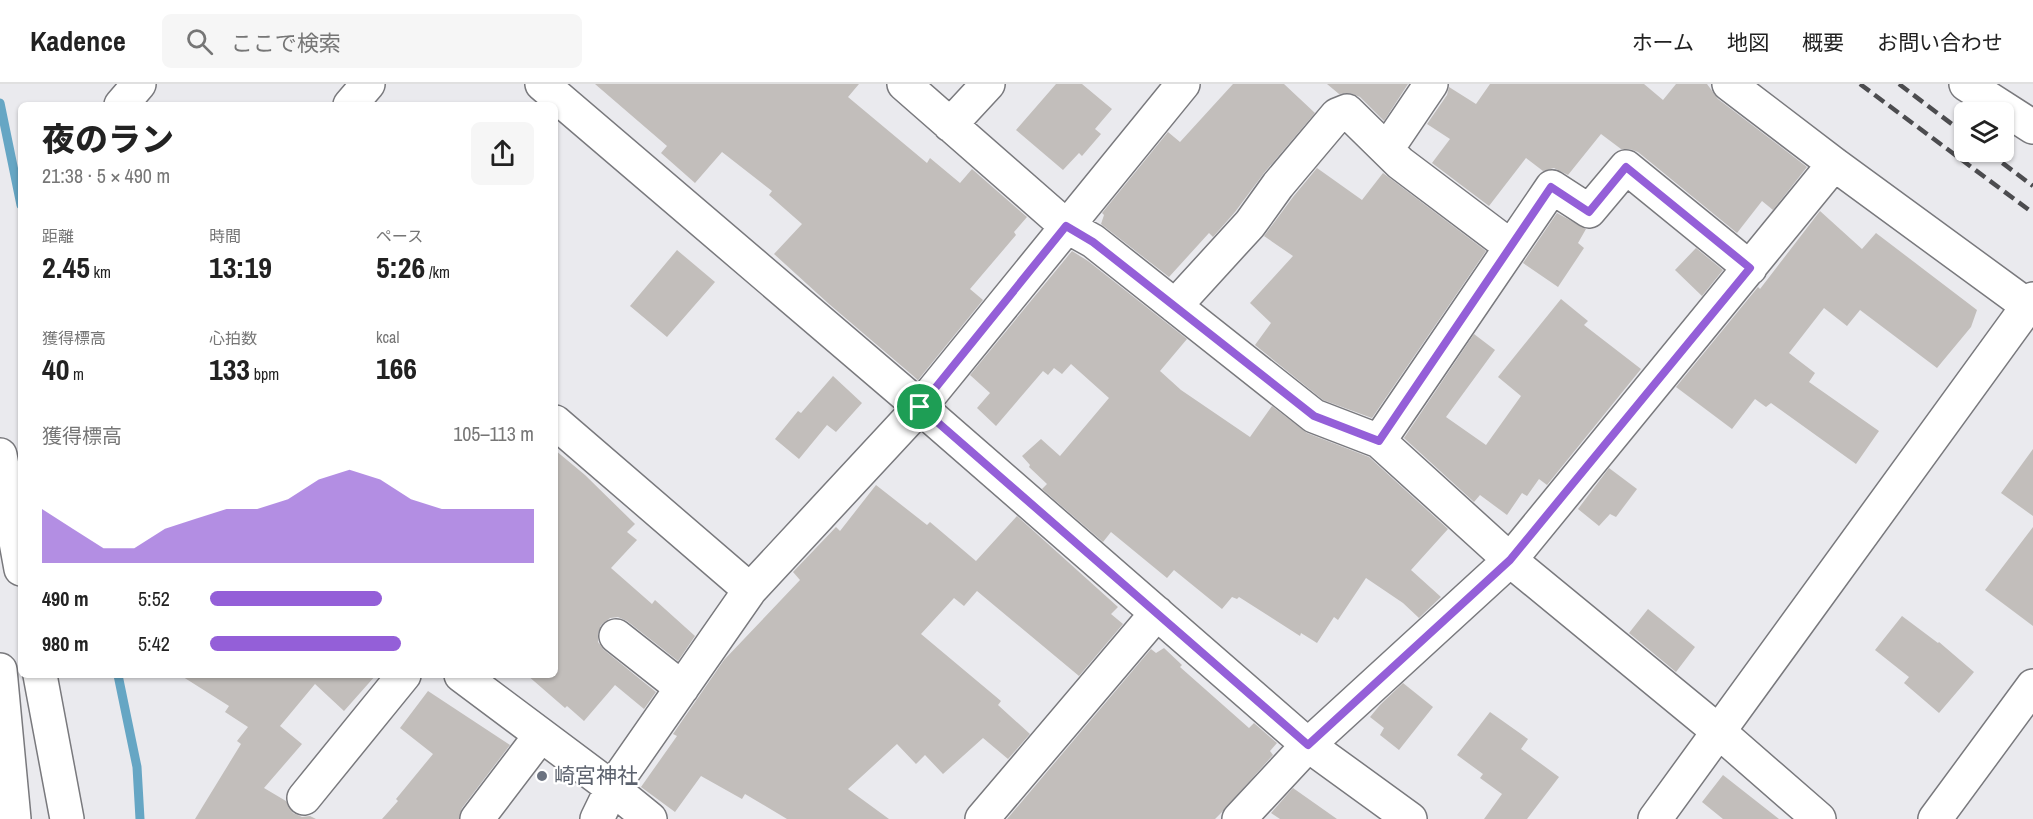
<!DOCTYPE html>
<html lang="ja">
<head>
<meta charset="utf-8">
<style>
	:root { --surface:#fff; --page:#f6f6f6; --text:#222; --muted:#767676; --line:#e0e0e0; --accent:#945fd8 }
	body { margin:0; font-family:"Archivo Narrow","Noto Sans JP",sans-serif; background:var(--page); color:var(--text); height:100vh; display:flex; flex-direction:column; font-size:22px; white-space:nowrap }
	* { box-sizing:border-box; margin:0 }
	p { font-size:20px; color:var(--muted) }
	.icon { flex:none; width:33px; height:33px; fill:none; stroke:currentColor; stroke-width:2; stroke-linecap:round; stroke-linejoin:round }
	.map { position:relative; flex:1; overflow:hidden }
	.sheet { position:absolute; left:18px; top:18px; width:540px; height:576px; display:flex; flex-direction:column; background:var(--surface); border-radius:9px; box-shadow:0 2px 4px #0004 }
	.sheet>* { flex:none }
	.controls { position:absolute; left:1954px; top:18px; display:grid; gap:12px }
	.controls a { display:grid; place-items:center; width:60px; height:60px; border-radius:9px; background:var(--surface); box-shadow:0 2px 4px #0004; font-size:30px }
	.pin { position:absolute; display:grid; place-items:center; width:51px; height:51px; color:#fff; margin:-26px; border:3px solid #fff; border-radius:50%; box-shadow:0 2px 6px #0007 }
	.round { display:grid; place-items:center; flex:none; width:63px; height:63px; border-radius:9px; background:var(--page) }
	.head { display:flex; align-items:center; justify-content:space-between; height:102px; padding:0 24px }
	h1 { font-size:33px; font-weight:800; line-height:45px }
	.stats { display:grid; grid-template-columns:repeat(3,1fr); gap:9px; height:102px; padding:6px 24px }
	.stats div { display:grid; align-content:center }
	.stats b { font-size:30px; font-weight:800 }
	.stats small { font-size:16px; font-weight:400 }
	.stats p { font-size:16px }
	.chart { height:168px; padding:12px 24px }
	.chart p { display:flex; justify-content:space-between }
	.chart svg { width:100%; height:108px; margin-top:6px; fill:var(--accent); opacity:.7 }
	ul { padding:0 24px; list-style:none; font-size:20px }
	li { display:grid; grid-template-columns:96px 72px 1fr; align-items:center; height:45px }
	li i { height:15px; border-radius:8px; background:var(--accent) }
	header { display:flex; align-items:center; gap:36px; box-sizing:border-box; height:84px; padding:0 30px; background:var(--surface); border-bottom:2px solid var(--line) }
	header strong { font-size:28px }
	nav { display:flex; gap:33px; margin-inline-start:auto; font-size:21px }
	.search { width:420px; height:54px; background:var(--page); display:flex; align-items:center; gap:15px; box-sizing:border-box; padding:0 21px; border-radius:9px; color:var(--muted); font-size:22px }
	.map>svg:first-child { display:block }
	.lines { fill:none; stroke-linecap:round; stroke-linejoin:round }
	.stream { stroke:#66a6c4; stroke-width:9 }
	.building { fill:#c2bebb }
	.minor-casing { stroke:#79797d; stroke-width:36 }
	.minor { stroke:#fff; stroke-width:33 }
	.rail { stroke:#4c4c4f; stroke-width:4.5; stroke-dasharray:12 6; stroke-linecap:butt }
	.route-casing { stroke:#fff; stroke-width:12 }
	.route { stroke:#945fd8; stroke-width:8 }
	.worship-dot { fill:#6b7280; stroke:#fff; stroke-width:2 }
	.labels { text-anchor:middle; stroke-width:4.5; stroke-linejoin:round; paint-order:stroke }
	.worship-label { font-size:21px; fill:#5b616d; stroke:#fff; text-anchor:start }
</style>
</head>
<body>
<header>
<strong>Kadence</strong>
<div class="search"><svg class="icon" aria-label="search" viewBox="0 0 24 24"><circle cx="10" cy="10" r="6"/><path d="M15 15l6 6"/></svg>ここで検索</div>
<nav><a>ホーム</a><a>地図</a><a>概要</a><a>お問い合わせ</a></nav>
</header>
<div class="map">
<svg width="2033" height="735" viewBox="0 0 2033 735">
	<rect width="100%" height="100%" fill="#eaeaee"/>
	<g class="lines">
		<path class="stream" d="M 0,19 L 21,121
			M 118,591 L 137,683 L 140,735"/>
	</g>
	<path class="building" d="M 595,0 L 859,0 L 848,13 L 927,79 L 930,74 L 960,99 L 972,85 L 1027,133 L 1014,148 L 1016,151 L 970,205 L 983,216 L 918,296 L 829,220 L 774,170 L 802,140 L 769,111 L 772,107 L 722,68 L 695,99 L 661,69 L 667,62 Z
		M 1056,0 L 1082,0 L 1112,25 L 1095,45 L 1101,50 L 1082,72 L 1079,69 L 1063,86 L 1016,46 Z
		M 1233,0 L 1284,0 L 1315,29 L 1264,89 L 1235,128 L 1213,153 L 1209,149 L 1169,193 L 1101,140 L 1104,131 L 1102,129 L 1168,48 L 1180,58 Z
		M 1327,0 L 1408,0 L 1384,37 L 1360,13 L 1350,9 L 1339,10 Z
		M 1490,0 L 1644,0 L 1663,16 L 1676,0 L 1707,0 L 1718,15 L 1807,83 L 1773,126 L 1762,117 L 1737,149 L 1638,68 L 1630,65 L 1621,65 L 1601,50 L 1568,91 L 1554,84 L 1543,87 L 1526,74 L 1489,122 L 1432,79 L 1450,55 L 1427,40 L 1447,11 L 1449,3 L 1476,20 Z
		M 1317,84 L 1362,116 L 1383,89 L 1486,167 L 1372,334 L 1323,316 L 1255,261 L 1271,239 L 1250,219 L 1293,172 L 1264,152 L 1293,113 Z
		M 1820,127 L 1862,165 L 1876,149 L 1977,226 L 1971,243 L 1937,284 L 1860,226 L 1847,242 L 1824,224 L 1789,269 L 1815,289 L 1809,298 L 1879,347 L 1856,380 L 1771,319 L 1766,323 L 1755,315 L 1732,345 L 1676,303 L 1758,203 L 1760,205 Z
		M 1557,129 L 1586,145 L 1578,159 L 1584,164 L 1558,203 L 1523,179 Z
		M 1696,164 L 1723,186 L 1702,212 L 1675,186 Z
		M 677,166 L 715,198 L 667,253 L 630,222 Z
		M 1072,167 L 1088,177 L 1187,255 L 1160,287 L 1181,306 L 1250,353 L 1272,322 L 1307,349 L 1369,373 L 1448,445 L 1411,486 L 1441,513 L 1419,534 L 1403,519 L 1366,494 L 1338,536 L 1334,533 L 1317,559 L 1301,549 L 1300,552 L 1239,513 L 1237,515 L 1232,513 L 1222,525 L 1174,486 L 1167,494 L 1111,448 L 1103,458 L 1042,405 L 1047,400 L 1029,383 L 1030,381 L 1022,372 L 1041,355 L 1060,372 L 1109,314 L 1071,280 L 1062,290 L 1054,284 L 1048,291 L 1043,287 L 996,342 L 977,324 L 990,309 L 970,291 Z
		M 1561,215 L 1588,237 L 1584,241 L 1641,285 L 1547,401 L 1539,395 L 1527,412 L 1522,409 L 1507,431 L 1480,411 L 1474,418 L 1404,354 L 1474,250 L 1495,266 L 1446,333 L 1486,361 L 1521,312 L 1498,293 Z
		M 833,292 L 862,319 L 836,348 L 827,341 L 799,375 L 775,355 L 798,327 L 801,329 Z
		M 2033,365 L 2033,432 L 2001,409 Z
		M 555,366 L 585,391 L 635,440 L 627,448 L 637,456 L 611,484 L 652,520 L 655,516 L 695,552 L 678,577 L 627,537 L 618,533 L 610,534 L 601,541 L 598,549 L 598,558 L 604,566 L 656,608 L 644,625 L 615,601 L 584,637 L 567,622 L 565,624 L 527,591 L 555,591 Z
		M 1609,384 L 1637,405 L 1616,433 L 1610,430 L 1599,442 L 1578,425 Z
		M 876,401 L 927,441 L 930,438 L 976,477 L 1017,432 L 1118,523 L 1111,530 L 1123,540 L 1079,592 L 977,507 L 964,522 L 954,514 L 921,550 L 1001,617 L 998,621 L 1030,650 L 1008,675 L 983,654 L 943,690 L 925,671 L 916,680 L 897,660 L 848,705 L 889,735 L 787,735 L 745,710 L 742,715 L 701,692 L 675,728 L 641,703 L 677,652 L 673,650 L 724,576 L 800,496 L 793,488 L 836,443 L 840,447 Z
		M 2033,443 L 2033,542 L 1985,506 Z
		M 1648,525 L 1695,563 L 1676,588 L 1629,549 Z
		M 1902,532 L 1938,559 L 1939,558 L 1974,588 L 1939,629 L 1904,599 L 1909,593 L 1875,566 Z
		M 1164,564 L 1182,581 L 1180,583 L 1249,644 L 1254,639 L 1277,659 L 1270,667 L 1273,671 L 1222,728 L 1215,735 L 1007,735 L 1151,565 L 1156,569 Z
		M 180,591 L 376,591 L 344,627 L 315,600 L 280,642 L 302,660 L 264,704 L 286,717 L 293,729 L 302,733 L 310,732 L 316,735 L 195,735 L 241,660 L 237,657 L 248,643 L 225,628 L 229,622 Z
		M 1403,599 L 1433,623 L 1399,666 L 1380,651 L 1384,644 L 1370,633 L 1380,621 Z
		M 428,607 L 510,661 L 462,724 L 459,735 L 382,735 L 398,717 L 396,715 L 433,670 L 400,644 Z
		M 1490,628 L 1528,655 L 1521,665 L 1559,693 L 1527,735 L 1484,735 L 1502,710 L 1480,694 L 1483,690 L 1457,671 Z
		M 1723,691 L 1779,735 L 1723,735 L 1702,718 Z
		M 1293,704 L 1337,735 L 1280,735 L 1271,729 Z"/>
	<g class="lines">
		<g class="minor-casing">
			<path id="minor" d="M 542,0 L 920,323 L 1308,661 L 1410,735
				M 904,0 L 1066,142 L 1093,157 L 1314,332 L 1379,357 L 1510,476 L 1718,647 L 1819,735
				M 1729,0 L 1834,80 L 2028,222 L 2033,224
				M 1966,0 L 2033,43
				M 121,21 L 139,0
				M 350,21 L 368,0
				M 950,41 L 988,0
				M 1387,65 L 1431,0
				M 1175,222 L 1250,140 L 1278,101 L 1337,31 L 1347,27 L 1400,79 L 1510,162
				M 555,338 L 750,506
				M 1379,357 L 1552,103 L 1589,127 L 1626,83 L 1750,184
				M 0,371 L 21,485
				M 616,552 L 682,604
				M 0,586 L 14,735
				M 40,591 L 67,735
				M 461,591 L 612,704 L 650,735
				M 304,714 L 404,591
				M 477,735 L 541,651
				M 597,735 L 612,704 L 750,506 L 920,323 L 1183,0
				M 982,735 L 1157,529
				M 1239,735 L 1308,661 L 1510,476 L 1834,80
				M 1655,735 L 2033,215
				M 1935,735 L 2033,602"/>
		</g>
		<use href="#minor" class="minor"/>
		<path class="rail" d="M 1860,0 L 2033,129
			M 1899,0 L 1965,50
			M 1988,68 L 2033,102"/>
	</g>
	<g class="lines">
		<g class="route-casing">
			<path id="route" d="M 1626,83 L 1750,184 L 1510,476 L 1308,661 L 920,323 L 1066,142 L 1093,158 L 1314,332 L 1379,357 L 1551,103 L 1589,128 Z"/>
		</g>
		<use href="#route" class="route"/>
	</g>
	<circle class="worship-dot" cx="542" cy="692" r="6"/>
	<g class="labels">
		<g class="worship-label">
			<text x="554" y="699">崎宮神社</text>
		</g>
	</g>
</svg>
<div class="controls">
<a><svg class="icon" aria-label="layers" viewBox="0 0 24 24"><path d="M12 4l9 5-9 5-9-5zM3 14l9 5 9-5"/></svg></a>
</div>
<div class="pin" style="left:920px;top:323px;background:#1e9e55"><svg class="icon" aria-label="arrive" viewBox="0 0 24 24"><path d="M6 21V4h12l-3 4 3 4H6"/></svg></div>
<section class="sheet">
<div class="head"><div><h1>夜のラン</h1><p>21:38 · 5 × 490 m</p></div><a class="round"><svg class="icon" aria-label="share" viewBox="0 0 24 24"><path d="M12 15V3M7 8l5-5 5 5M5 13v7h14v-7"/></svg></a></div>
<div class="stats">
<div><p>距離</p><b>2.45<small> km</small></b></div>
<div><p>時間</p><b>13:19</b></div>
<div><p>ペース</p><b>5:26<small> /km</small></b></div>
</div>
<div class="stats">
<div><p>獲得標高</p><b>40<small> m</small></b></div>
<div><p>心拍数</p><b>133<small> bpm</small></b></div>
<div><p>kcal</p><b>166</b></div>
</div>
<div class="chart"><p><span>獲得標高</span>105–113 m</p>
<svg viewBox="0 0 160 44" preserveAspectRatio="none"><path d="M0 44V22L10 30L20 38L30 38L40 30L50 26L60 22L70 22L80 18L90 10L100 6L110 10L120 18L130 22L140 22L150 22L160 22V44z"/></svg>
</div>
<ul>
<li><b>490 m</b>5:52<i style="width:53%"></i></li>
<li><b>980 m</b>5:42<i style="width:59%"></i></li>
</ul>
</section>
</div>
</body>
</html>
